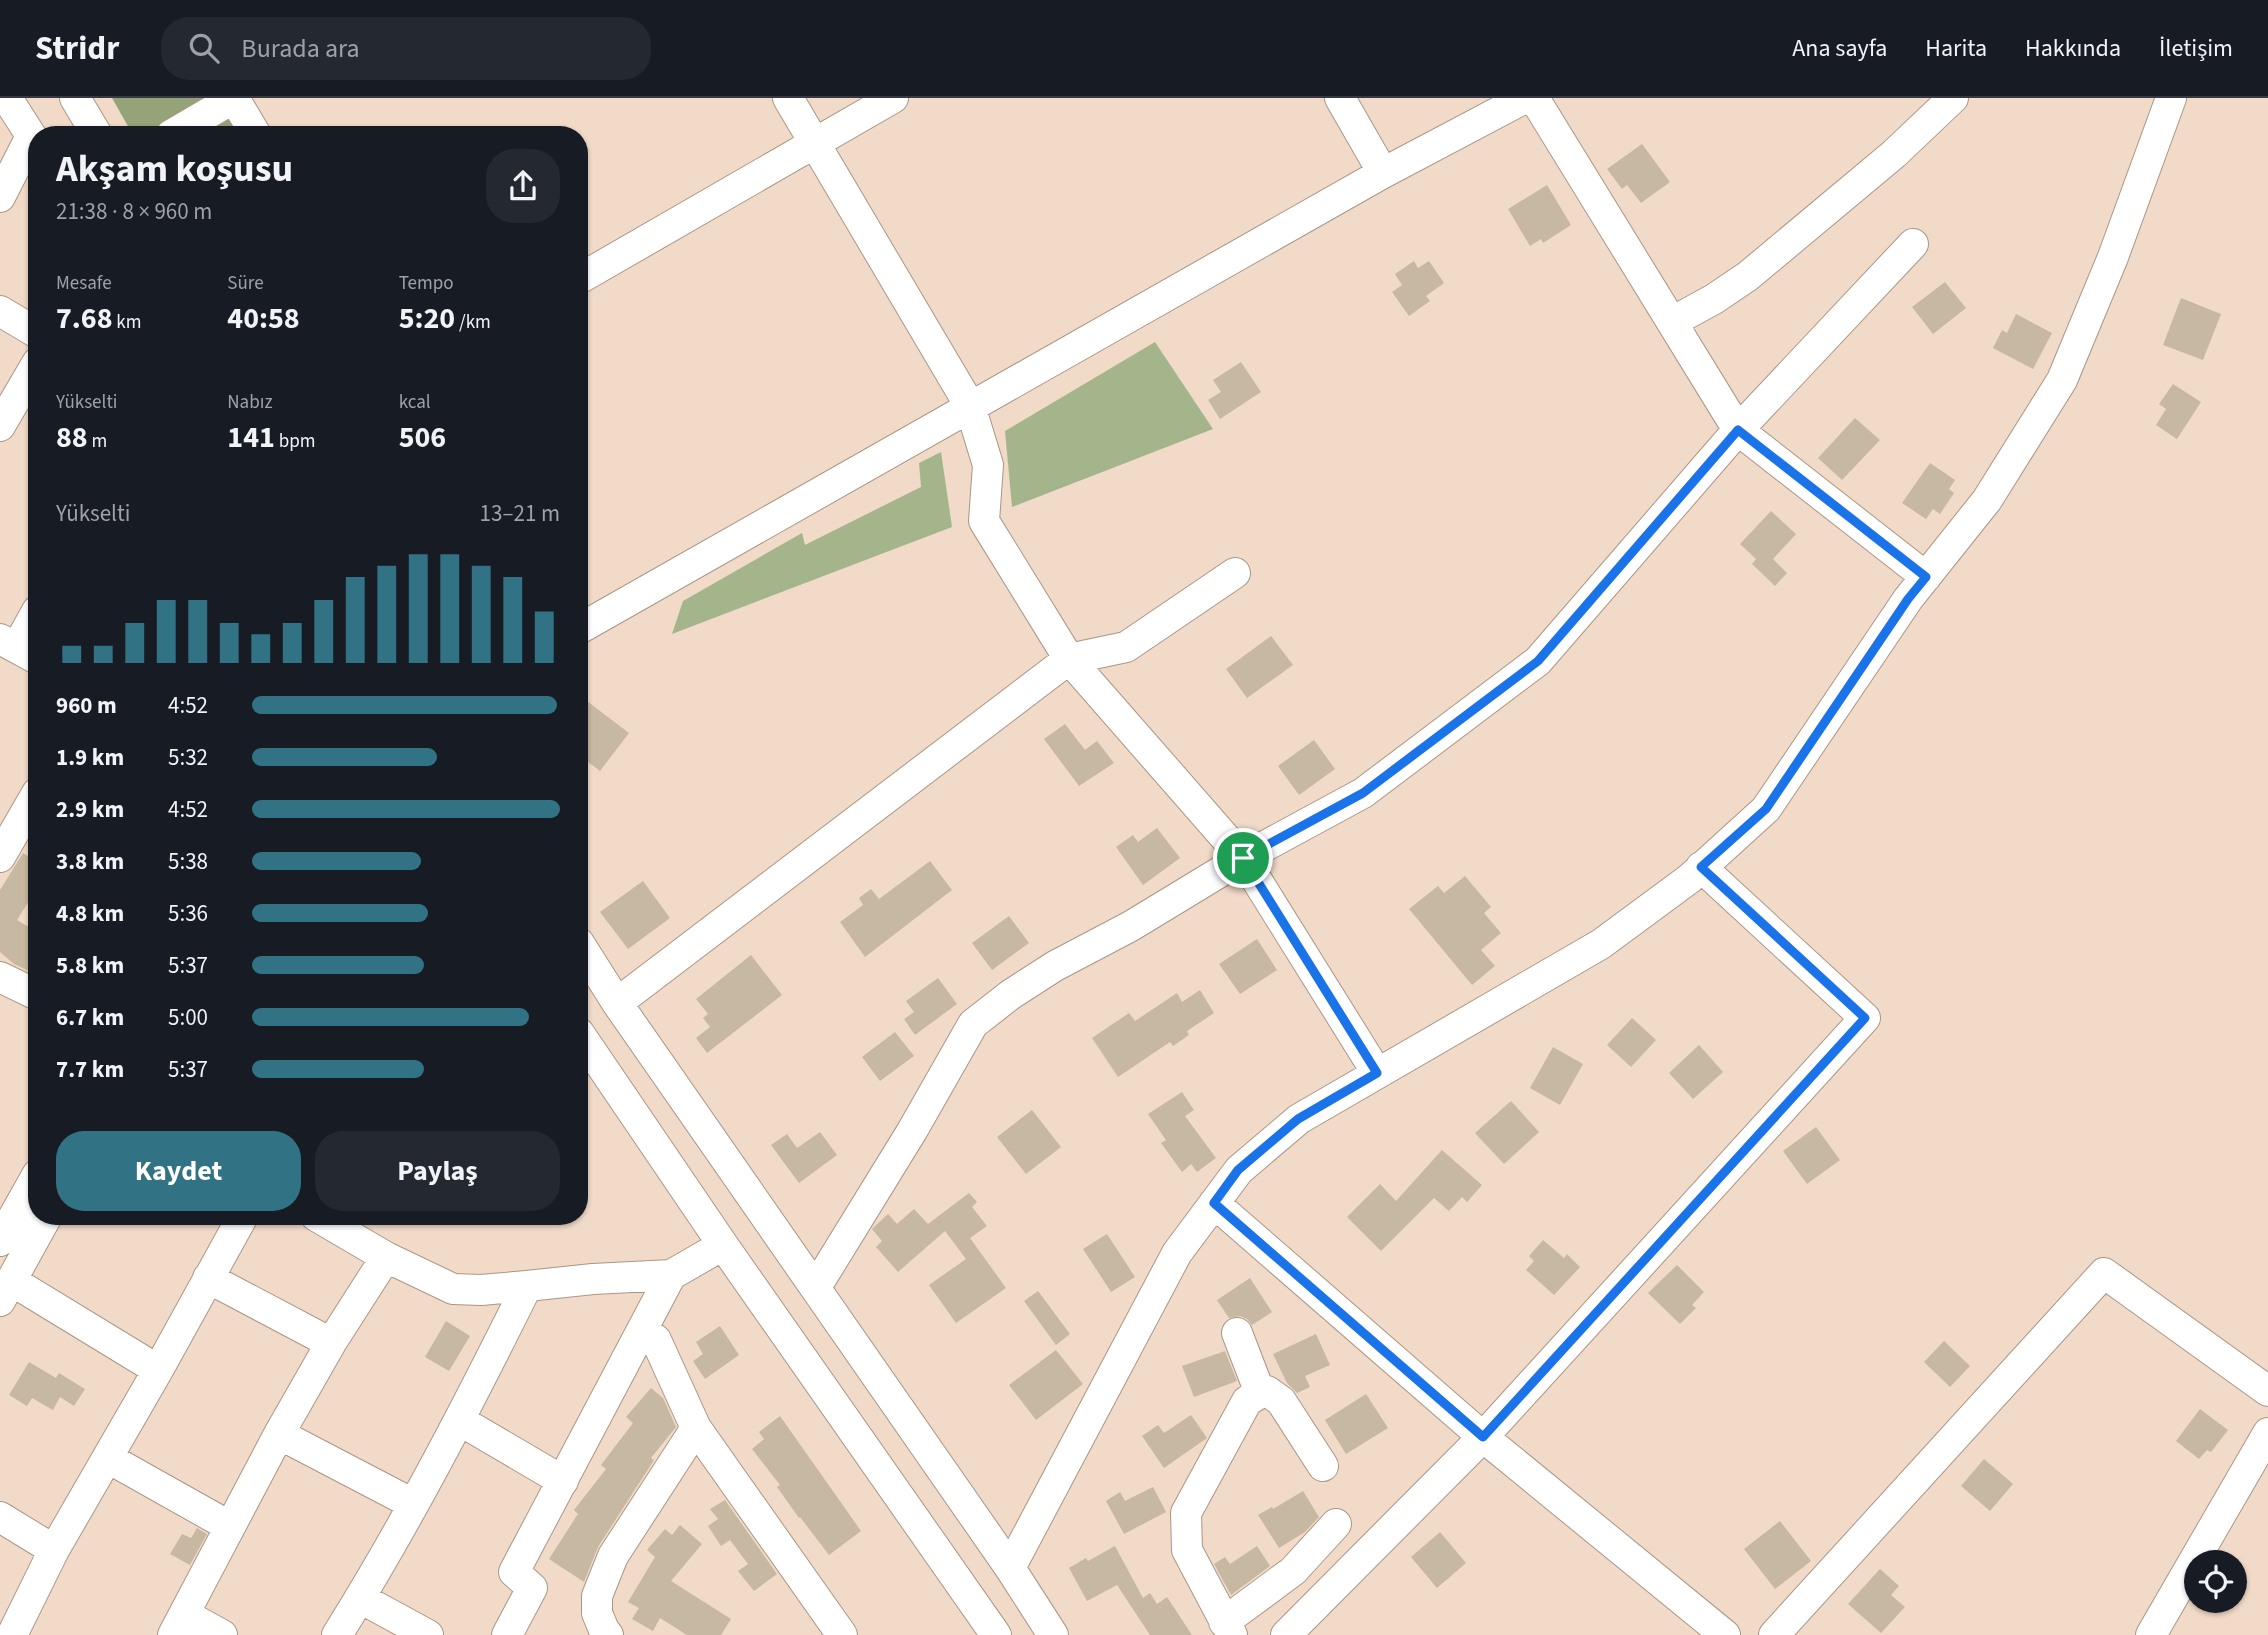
<!DOCTYPE html>
<html lang="tr">
<head>
<meta charset="utf-8">
<style>
	:root { --surface:#171b24; --page:#242831; --text:#f1f3f6; --muted:#9ea1a6; --line:#363941; --accent:#317285 }
	body { margin:0; font-family:"Source Sans 3",sans-serif; background:var(--page); color:var(--text); height:100vh; display:flex; flex-direction:column; font-size:26px; white-space:nowrap }
	* { box-sizing:border-box; margin:0 }
	p { font-size:23px; color:var(--muted) }
	.icon { flex:none; width:38px; height:38px; fill:none; stroke:currentColor; stroke-width:2; stroke-linecap:round; stroke-linejoin:round }
	.map { position:relative; flex:1; overflow:hidden }
	.drawer { position:absolute; left:28px; top:28px; width:560px; height:1099px; display:flex; flex-direction:column; background:var(--surface); border-radius:28px; box-shadow:0 2px 5px #0004 }
	.drawer>* { flex:none }
	.tools { position:absolute; left:2184px; top:1452px; display:grid; gap:14px }
	.tools a { display:grid; place-items:center; width:63px; height:63px; border-radius:50%; background:var(--surface); box-shadow:0 2px 5px #0004; font-size:35px }
	.pin { position:absolute; display:grid; place-items:center; width:60px; height:60px; color:#fff; margin:-30px; border:4px solid #fff; border-radius:50%; box-shadow:0 2px 7px #0007 }
	.round { display:grid; place-items:center; flex:none; width:74px; height:74px; border-radius:28px; background:var(--page) }
	.head { display:flex; align-items:center; justify-content:space-between; height:119px; padding:0 28px }
	h1 { font-size:38px; font-weight:700; line-height:52px }
	.metrics { display:grid; grid-template-columns:repeat(3,1fr); gap:10px; height:119px; padding:7px 28px }
	.metrics div { display:grid; align-content:center }
	.metrics b { font-size:30px; font-weight:700 }
	.metrics small { font-size:19px; font-weight:400 }
	.metrics p { font-size:19px }
	.chart { height:196px; padding:14px 28px }
	.chart p { display:flex; justify-content:space-between }
	.chart svg { width:100%; height:126px; margin-top:7px; stroke:var(--accent); stroke-width:6 }
	.button { display:flex; gap:14px; margin-top:auto; padding:14px 28px }
	.button a { flex:1; height:80px; border-radius:28px; background:var(--accent); color:#fff; font-size:28px; font-weight:700; line-height:80px; text-align:center }
	.button a+a { background:var(--page); color:var(--text) }
	ul { padding:0 28px; list-style:none; font-size:23px }
	li { display:grid; grid-template-columns:112px 84px 1fr; align-items:center; height:52px }
	li i { height:18px; border-radius:9px; background:var(--accent) }
	header { display:flex; align-items:center; gap:42px; box-sizing:border-box; height:98px; padding:0 35px; background:var(--surface); border-bottom:2px solid var(--line) }
	header strong { font-size:33px }
	nav { display:flex; gap:38px; margin-inline-start:auto; font-size:24px }
	.search { width:490px; height:63px; background:var(--page); display:flex; align-items:center; gap:18px; box-sizing:border-box; padding:0 24px; border-radius:28px; color:var(--muted); font-size:26px }
	.map>svg:first-child { display:block }
	.green { fill:#a5b58b }
	.forest { fill:#94a478 }
	.building { fill:#c7b8a1 }
	.lines { fill:none; stroke-linecap:round; stroke-linejoin:round }
	.minor-casing { stroke:#ab9685; stroke-width:32 }
	.minor { stroke:#fff; stroke-width:30 }
	.route-casing { stroke:#fff; stroke-width:14 }
	.route { stroke:#1a73e8; stroke-width:9 }
</style>
</head>
<body>
<header>
<strong>Stridr</strong>
<div class="search"><svg class="icon" aria-label="search" viewBox="0 0 24 24"><circle cx="10" cy="10" r="6"/><path d="M15 15l6 6"/></svg>Burada ara</div>
<nav><a>Ana sayfa</a><a>Harita</a><a>Hakkında</a><a>İletişim</a></nav>
</header>
<div class="map">
<svg width="2268" height="1537" viewBox="0 0 2268 1537">
	<rect width="100%" height="100%" fill="#f1dac8"/>
	<path class="green" d="M 1155,244 L 1213,331 L 1012,409 L 1005,333 Z
		M 941,354 L 952,429 L 672,536 L 683,503 L 802,435 L 805,447 L 921,389 L 919,365 Z"/>
	<path class="forest" d="M 112,0 L 220,0 L 241,37 L 133,37 Z"/>
	<path class="building" d="M 1642,46 L 1670,84 L 1641,105 L 1627,87 L 1622,91 L 1607,71 Z
		M 1547,87 L 1571,127 L 1543,145 L 1541,141 L 1530,148 L 1508,111 Z
		M 1414,163 L 1418,170 L 1429,163 L 1444,185 L 1426,198 L 1430,203 L 1409,218 L 1392,194 L 1402,187 L 1395,176 Z
		M 1945,184 L 1966,210 L 1933,236 L 1912,209 Z
		M 2181,200 L 2221,216 L 2203,262 L 2163,247 Z
		M 2016,216 L 2052,235 L 2033,271 L 1993,250 L 2002,232 L 2007,235 Z
		M 1241,264 L 1261,294 L 1220,321 L 1208,302 L 1221,294 L 1213,282 Z
		M 2173,286 L 2201,304 L 2177,341 L 2156,327 L 2166,311 L 2159,306 Z
		M 1855,320 L 1880,342 L 1842,382 L 1818,360 Z
		M 1930,365 L 1955,382 L 1949,391 L 1954,395 L 1940,416 L 1933,411 L 1926,421 L 1902,405 Z
		M 1771,413 L 1796,436 L 1773,461 L 1787,475 L 1775,488 L 1752,466 L 1756,461 L 1740,446 Z
		M 1271,538 L 1293,567 L 1247,600 L 1226,571 Z
		M 579,597 L 629,635 L 600,673 L 579,657 Z
		M 1065,626 L 1085,652 L 1097,643 L 1114,665 L 1079,688 L 1044,641 Z
		M 1314,642 L 1335,671 L 1299,697 L 1278,668 Z
		M 1157,730 L 1180,760 L 1143,787 L 1116,749 L 1133,737 L 1138,744 Z
		M 23,755 L 37,764 L 37,790 L 17,822 L 37,834 L 37,877 L 14,866 L 0,854 L 0,792 Z
		M 930,763 L 952,792 L 865,859 L 840,824 L 863,807 L 859,800 L 871,791 L 879,801 Z
		M 1465,778 L 1491,809 L 1484,815 L 1501,835 L 1481,852 L 1495,868 L 1472,887 L 1409,811 L 1438,788 L 1444,795 Z
		M 643,783 L 670,820 L 628,851 L 600,814 Z
		M 1009,818 L 1029,845 L 992,872 L 972,845 Z
		M 1257,841 L 1277,872 L 1240,896 L 1219,866 Z
		M 751,857 L 782,897 L 707,955 L 696,940 L 710,929 L 703,920 L 708,916 L 696,901 Z
		M 938,880 L 957,906 L 915,937 L 904,921 L 914,914 L 906,903 Z
		M 1200,892 L 1214,915 L 1187,933 L 1189,937 L 1173,948 L 1170,944 L 1118,979 L 1092,940 L 1129,915 L 1135,923 L 1177,895 L 1182,904 Z
		M 1632,920 L 1656,942 L 1631,969 L 1607,947 Z
		M 895,934 L 914,958 L 880,983 L 862,959 Z
		M 1699,947 L 1723,974 L 1693,1001 L 1669,975 Z
		M 1553,949 L 1583,966 L 1560,1007 L 1530,990 Z
		M 1182,994 L 1194,1012 L 1185,1018 L 1216,1060 L 1197,1074 L 1191,1066 L 1182,1074 L 1161,1045 L 1166,1042 L 1148,1016 Z
		M 1511,1003 L 1539,1034 L 1504,1066 L 1475,1035 Z
		M 1032,1012 L 1061,1049 L 1026,1076 L 997,1039 Z
		M 1816,1029 L 1840,1062 L 1807,1086 L 1783,1053 Z
		M 820,1034 L 837,1057 L 799,1085 L 771,1047 L 787,1036 L 797,1050 Z
		M 1442,1052 L 1482,1087 L 1467,1104 L 1462,1099 L 1449,1113 L 1434,1100 L 1381,1153 L 1347,1119 L 1380,1086 L 1396,1103 Z
		M 969,1095 L 977,1104 L 972,1109 L 987,1128 L 970,1140 L 1006,1190 L 956,1225 L 929,1187 L 966,1161 L 945,1133 L 898,1174 L 876,1149 L 882,1143 L 872,1131 L 888,1116 L 897,1126 L 914,1111 L 928,1126 Z
		M 1107,1136 L 1135,1179 L 1111,1194 L 1083,1151 Z
		M 1543,1142 L 1564,1160 L 1567,1156 L 1580,1169 L 1554,1197 L 1526,1172 L 1534,1163 L 1529,1158 Z
		M 1677,1167 L 1704,1194 L 1692,1207 L 1696,1210 L 1680,1226 L 1648,1195 Z
		M 1250,1180 L 1272,1214 L 1252,1227 L 1247,1221 L 1240,1218 L 1229,1220 L 1217,1202 Z
		M 1038,1193 L 1070,1236 L 1056,1247 L 1024,1203 Z
		M 446,1223 L 470,1238 L 449,1273 L 425,1259 Z
		M 720,1228 L 739,1257 L 705,1281 L 693,1263 L 703,1256 L 696,1244 Z
		M 1316,1236 L 1330,1267 L 1305,1278 L 1310,1289 L 1297,1295 L 1287,1285 L 1273,1256 Z
		M 1944,1243 L 1970,1268 L 1950,1289 L 1924,1264 Z
		M 1056,1252 L 1083,1286 L 1036,1322 L 1009,1287 Z
		M 1225,1253 L 1237,1283 L 1194,1299 L 1182,1268 Z
		M 29,1264 L 56,1280 L 59,1275 L 85,1291 L 74,1308 L 60,1299 L 53,1312 L 32,1300 L 27,1308 L 9,1297 Z
		M 651,1290 L 663,1300 L 676,1329 L 651,1360 L 654,1362 L 598,1449 L 584,1484 L 549,1461 L 578,1416 L 574,1412 L 606,1371 L 601,1367 L 633,1325 L 626,1319 Z
		M 1366,1296 L 1388,1330 L 1346,1356 L 1325,1322 Z
		M 2200,1311 L 2228,1332 L 2211,1354 L 2207,1352 L 2199,1361 L 2176,1343 Z
		M 1191,1317 L 1207,1340 L 1164,1370 L 1142,1338 L 1158,1327 L 1164,1335 Z
		M 780,1318 L 861,1433 L 829,1457 L 800,1419 L 799,1420 L 777,1389 L 780,1387 L 752,1351 L 764,1341 L 759,1334 Z
		M 1984,1361 L 2013,1386 L 1990,1413 L 1961,1388 Z
		M 1153,1389 L 1166,1414 L 1124,1436 L 1106,1403 L 1120,1394 L 1125,1403 Z
		M 1303,1393 L 1319,1419 L 1305,1434 L 1279,1450 L 1258,1417 L 1272,1409 L 1273,1411 Z
		M 725,1402 L 777,1476 L 754,1493 L 738,1473 L 748,1466 L 730,1442 L 721,1448 L 708,1428 L 718,1421 L 710,1411 Z
		M 1780,1423 L 1811,1463 L 1775,1491 L 1744,1451 Z
		M 680,1427 L 702,1446 L 671,1483 L 731,1521 L 721,1537 L 687,1537 L 660,1520 L 653,1533 L 632,1521 L 639,1510 L 628,1504 L 655,1459 L 647,1452 L 665,1431 L 672,1437 Z
		M 197,1430 L 207,1436 L 190,1467 L 170,1456 L 182,1436 L 191,1440 Z
		M 1440,1434 L 1466,1465 L 1437,1490 L 1411,1459 Z
		M 1115,1448 L 1143,1500 L 1150,1495 L 1157,1506 L 1167,1499 L 1192,1537 L 1150,1537 L 1117,1487 L 1087,1503 L 1069,1470 L 1086,1460 L 1088,1463 Z
		M 1257,1448 L 1270,1468 L 1231,1497 L 1214,1466 L 1225,1459 L 1230,1466 Z
		M 1880,1471 L 1899,1488 L 1891,1497 L 1905,1509 L 1881,1535 L 1848,1506 Z"/>
	<g class="lines">
		<g class="minor-casing">
			<path id="minor" d="M 7,0 L 37,47
				M 75,0 L 97,37
				M 234,0 L 256,37
				M 788,0 L 970,308 L 988,367 L 984,423 L 1069,561 L 1243,760 L 1377,975
				M 1340,0 L 1383,75
				M 1534,0 L 1738,332 L 1926,479
				M 171,37 L 234,0
				M 0,99 L 31,38
				M 579,181 L 893,0
				M 0,213 L 37,235
				M 1672,224 L 1714,201 L 1748,178 L 1894,56 L 1953,0
				M 0,328 L 37,265
				M 579,531 L 1383,75 L 1525,0
				M 0,541 L 37,561
				M 17,549 L 37,513
				M 0,759 L 37,695
				M 579,845 L 617,905 L 1010,1470 L 1053,1537
				M 0,879 L 37,897
				M 617,905 L 1069,561 L 1126,549 L 1235,475
				M 579,935 L 723,1147 L 996,1537
				M 1214,1105 L 1483,1339 L 1725,1537
				M 316,1118 L 386,1159 L 453,1191 L 481,1192 L 527,1188 C 468,1307 407,1425 337,1537
				M 0,1143 L 37,1077
				M 208,1180 L 331,1245
				M 12,1183 L 158,1272
				M 527,1188 L 593,1181 L 671,1177 L 723,1147
				M 816,1189 L 912,1033 L 973,926 L 1010,897 L 1055,868 L 1131,828 L 1243,760 L 1363,695 L 1538,563 L 1738,332 L 1913,146
				M 0,1203 L 47,1118
				M 643,1232 L 656,1242 L 696,1330 L 842,1537
				M 1237,1235 L 1260,1295
				M 459,1322 L 563,1383
				M 279,1336 L 413,1406
				M 108,1360 L 229,1428
				M 0,1419 L 54,1452
				M 1010,1470 L 1177,1155 L 1239,1072 L 1299,1021 L 1601,846 L 1689,781 L 1766,711 L 1908,501 L 1987,402 L 2062,282 L 2113,159 L 2171,0
				M 360,1500 L 428,1537
				M 184,1516 L 222,1537
				M 1224,1524 L 1293,1473 L 1336,1426
				M 12,1537 L 54,1452 L 158,1272 L 243,1118
				M 173,1537 L 279,1336 L 331,1245 L 386,1159
				M 507,1537 L 532,1490 L 514,1474 L 671,1177
				M 608,1537 L 604,1532 L 597,1515 L 597,1498 L 613,1458 L 696,1330
				M 1232,1537 L 1187,1452 L 1186,1415 L 1247,1303 L 1260,1295 L 1267,1293 L 1281,1303 L 1323,1368
				M 1286,1537 L 1483,1339 L 1865,920 L 1701,769
				M 1774,1537 L 2104,1175 L 2268,1293
				M 2151,1537 L 2268,1335"/>
		</g>
		<use href="#minor" class="minor"/>
	</g>
	<g class="lines">
		<g class="route-casing">
			<path id="route" d="M 1738,332 L 1926,479 L 1908,501 L 1766,711 L 1701,769 L 1865,920 L 1483,1339 L 1214,1105 L 1238,1072 L 1298,1021 L 1377,975 L 1243,760 L 1363,695 L 1538,563 Z"/>
		</g>
		<use href="#route" class="route"/>
	</g>
</svg>
<div class="tools">
<a><svg class="icon" aria-label="locate" viewBox="0 0 24 24"><circle cx="12" cy="12" r="6"/><path d="M12 2v4M12 18v4M2 12h4M18 12h4"/></svg></a>
</div>
<div class="pin" style="left:1243px;top:760px;background:#1e9e55"><svg class="icon" aria-label="arrive" viewBox="0 0 24 24"><path d="M6 21V4h12l-3 4 3 4H6"/></svg></div>
<section class="drawer">
<div class="head"><div><h1>Akşam koşusu</h1><p>21:38 · 8 × 960 m</p></div><a class="round"><svg class="icon" aria-label="share" viewBox="0 0 24 24"><path d="M12 15V3M7 8l5-5 5 5M5 13v7h14v-7"/></svg></a></div>
<div class="metrics">
<div><p>Mesafe</p><b>7.68<small> km</small></b></div>
<div><p>Süre</p><b>40:58</b></div>
<div><p>Tempo</p><b>5:20<small> /km</small></b></div>
</div>
<div class="metrics">
<div><p>Yükselti</p><b>88<small> m</small></b></div>
<div><p>Nabız</p><b>141<small> bpm</small></b></div>
<div><p>kcal</p><b>506</b></div>
</div>
<div class="chart"><p><span>Yükselti</span>13–21 m</p>
<svg viewBox="0 0 160 44" preserveAspectRatio="none"><path d="M5 44V38M15 44V38M25 44V30M35 44V22M45 44V22M55 44V30M65 44V34M75 44V30M85 44V22M95 44V14M105 44V10M115 44V6M125 44V6M135 44V10M145 44V14M155 44V26"/></svg>
</div>
<ul>
<li><b>960 m</b>4:52<i style="width:99%"></i></li>
<li><b>1.9 km</b>5:32<i style="width:60%"></i></li>
<li><b>2.9 km</b>4:52<i style="width:100%"></i></li>
<li><b>3.8 km</b>5:38<i style="width:55%"></i></li>
<li><b>4.8 km</b>5:36<i style="width:57%"></i></li>
<li><b>5.8 km</b>5:37<i style="width:56%"></i></li>
<li><b>6.7 km</b>5:00<i style="width:90%"></i></li>
<li><b>7.7 km</b>5:37<i style="width:56%"></i></li>
</ul>
<div class="button"><a>Kaydet</a><a>Paylaş</a></div>
</section>
</div>
</body>
</html>
